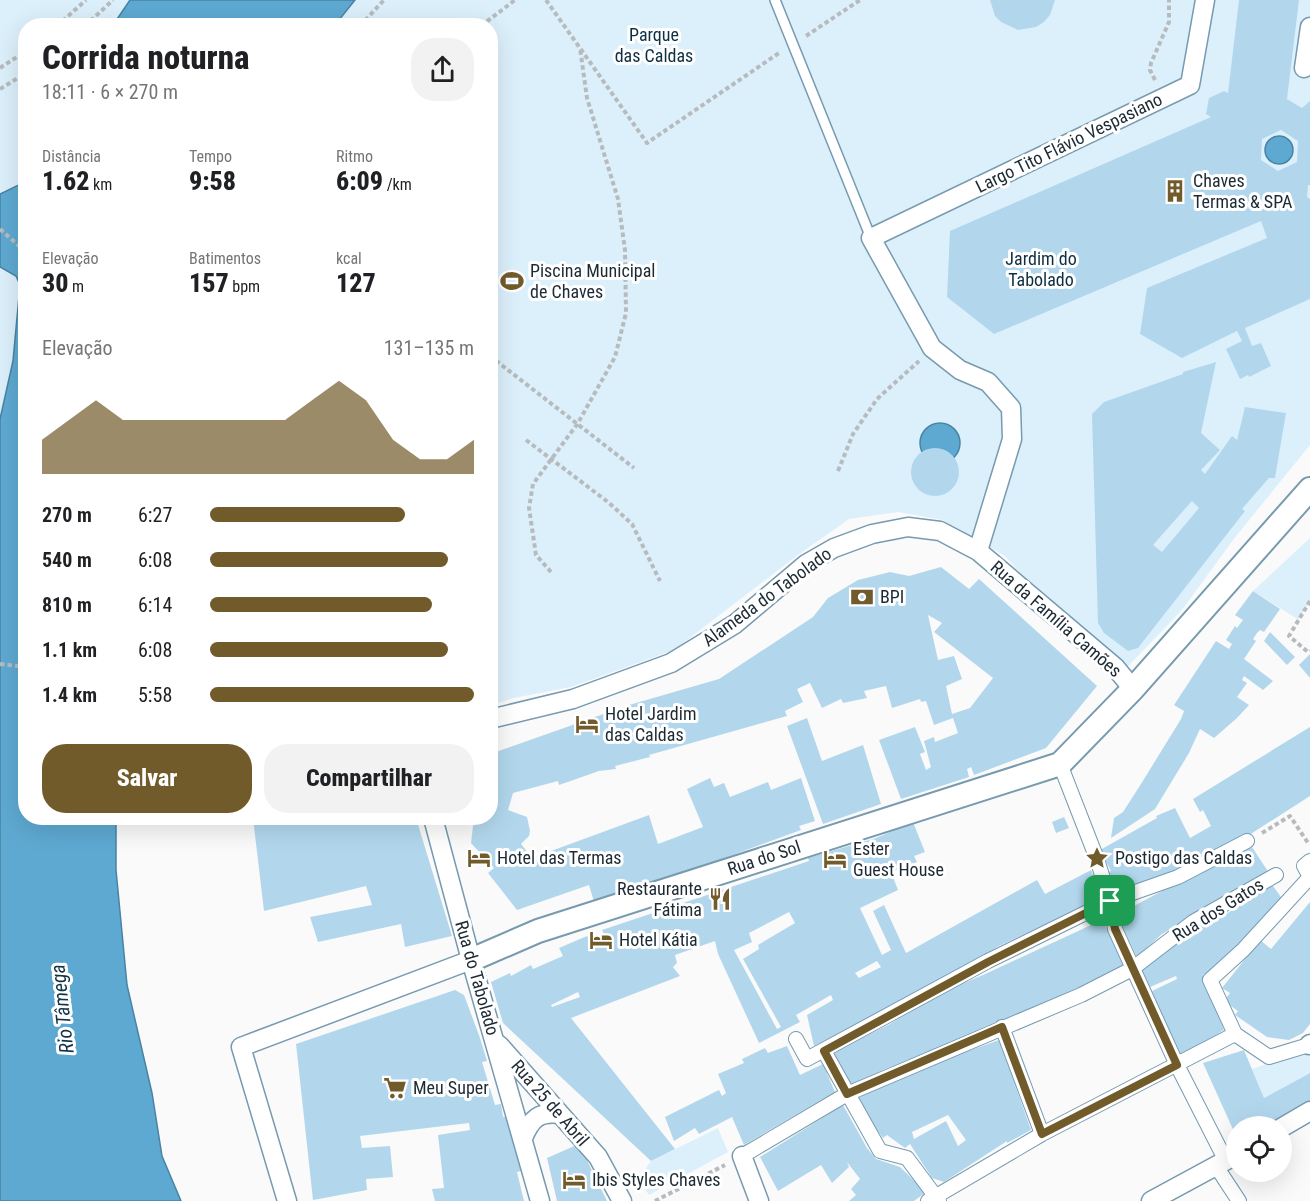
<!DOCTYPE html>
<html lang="pt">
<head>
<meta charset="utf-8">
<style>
	:root { --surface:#fff; --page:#f2f2f2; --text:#202124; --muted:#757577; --accent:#725b2b }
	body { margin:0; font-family:"Roboto Condensed",sans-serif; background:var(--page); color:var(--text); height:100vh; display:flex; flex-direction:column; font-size:22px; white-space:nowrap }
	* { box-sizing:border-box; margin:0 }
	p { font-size:20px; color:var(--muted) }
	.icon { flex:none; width:33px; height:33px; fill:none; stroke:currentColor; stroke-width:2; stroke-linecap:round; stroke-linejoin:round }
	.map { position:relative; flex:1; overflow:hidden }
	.sheet { position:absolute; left:18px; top:18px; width:480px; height:807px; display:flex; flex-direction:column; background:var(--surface); border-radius:24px; box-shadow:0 6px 24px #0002 }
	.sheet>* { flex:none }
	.fabs { position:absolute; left:1226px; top:1116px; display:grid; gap:12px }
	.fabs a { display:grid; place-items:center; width:66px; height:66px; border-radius:50%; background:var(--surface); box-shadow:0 6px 24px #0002; font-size:30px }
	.pin { position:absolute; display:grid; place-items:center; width:51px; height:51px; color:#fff; margin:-26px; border-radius:12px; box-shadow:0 3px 9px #0006 }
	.round { display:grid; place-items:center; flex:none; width:63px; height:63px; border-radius:24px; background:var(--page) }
	.head { display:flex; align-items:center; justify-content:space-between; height:102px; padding:0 24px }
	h1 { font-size:33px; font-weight:800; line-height:45px }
	.figures { display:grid; grid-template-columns:repeat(3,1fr); gap:9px; height:102px; padding:6px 24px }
	.figures div { display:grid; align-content:center }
	.figures b { font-size:26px; font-weight:800 }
	.figures small { font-size:16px; font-weight:400 }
	.figures p { font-size:16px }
	.chart { height:168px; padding:12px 24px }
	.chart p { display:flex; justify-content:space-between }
	.chart svg { width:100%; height:108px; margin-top:6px; fill:var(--accent); opacity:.7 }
	.action { display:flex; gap:12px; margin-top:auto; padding:12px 24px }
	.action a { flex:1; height:69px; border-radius:24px; background:var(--accent); color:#fff; font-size:24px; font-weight:800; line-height:69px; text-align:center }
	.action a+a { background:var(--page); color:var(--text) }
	ul { padding:0 24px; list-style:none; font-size:20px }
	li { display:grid; grid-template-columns:96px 72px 1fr; align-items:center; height:45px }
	li i { height:15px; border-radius:8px; background:var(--accent) }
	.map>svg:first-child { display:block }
	.green { fill:#dcf0fc }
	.water { fill:#5ea9d2; stroke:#4a83a2; stroke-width:1.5 }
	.building { fill:#b2d7ed; fill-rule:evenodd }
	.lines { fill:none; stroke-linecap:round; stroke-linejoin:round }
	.service-casing { stroke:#779aaf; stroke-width:12 }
	.pedestrian-casing { stroke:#779aaf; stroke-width:16 }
	.minor-casing { stroke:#779aaf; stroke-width:21 }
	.tertiary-casing { stroke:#779aaf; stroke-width:26 }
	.path { stroke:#b7bbbe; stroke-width:4; stroke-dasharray:4.5 3; stroke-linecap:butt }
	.service { stroke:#fff; stroke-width:9 }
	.pedestrian { stroke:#fff; stroke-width:14 }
	.minor { stroke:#fff; stroke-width:18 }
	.tertiary { stroke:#fff; stroke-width:22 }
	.route-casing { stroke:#fff; stroke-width:12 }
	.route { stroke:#725b2b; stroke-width:8 }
	.labels { text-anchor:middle; stroke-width:6; stroke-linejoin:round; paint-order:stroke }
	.park-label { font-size:18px; fill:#0d2f41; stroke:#fff }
	.street-label { font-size:18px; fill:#1c2a33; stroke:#fff }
	.poi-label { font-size:18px; fill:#1c2a33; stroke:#fff; text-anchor:start }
	.water-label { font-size:20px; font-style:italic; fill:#113345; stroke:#fff }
</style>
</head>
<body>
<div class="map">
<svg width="1310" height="1201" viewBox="0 0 1310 1201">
	<rect width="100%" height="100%" fill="#fafafa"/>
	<path class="green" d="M 0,0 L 130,0 L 113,25 L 26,26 L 25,178 L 23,183 L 0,194 Z
		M 355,0 L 1310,0 L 1310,445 L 1233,540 L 1182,610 L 1116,679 L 1005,556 L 943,520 L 898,512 L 849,519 L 798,555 L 674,650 L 571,687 L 514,698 L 491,705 L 490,26 L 335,26 Z
		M 0,267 L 16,276 L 20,285 L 13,361 L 0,419 Z
		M 1310,538 L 1310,601 L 1299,620 L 1253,591 Z
		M 1307,1050 L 1310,1058 L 1310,1073 L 1264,1098 L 1252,1069 Z
		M 718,1128 L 728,1152 L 649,1195 L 638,1179 L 651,1161 Z"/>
	<path class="water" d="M 130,0 L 355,0 L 335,25 L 113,25 Z
		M1265 150a14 14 0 1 1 28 0a14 14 0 1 1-28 0Z
		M 25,178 L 26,818 L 116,818 L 116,870 L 127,985 L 152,1093 L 162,1156 L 181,1201 L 0,1201 L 0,419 L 13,361 L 20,285 L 16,276 L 0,267 L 0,194 L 23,183 Z
		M920 443a20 20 0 1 1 40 0a20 20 0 1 1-40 0Z"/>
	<path class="building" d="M 990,0 L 1055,0 L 1050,15 L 1044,22 L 1036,27 L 1018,30 L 1001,22 L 995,16 Z
		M 1239,0 L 1299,0 L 1287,99 L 1302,108 L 1310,101 L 1310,185 L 1308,185 L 1307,197 L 1310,199 L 1310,299 L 1245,328 L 1252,346 L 1261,343 L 1271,366 L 1249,377 L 1248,375 L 1240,379 L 1226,349 L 1242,341 L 1237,331 L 1182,358 L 1140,334 L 1147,288 L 1267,238 L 1261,221 L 994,334 L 947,297 L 950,231 L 1211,117 L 1206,114 L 1209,98 L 1224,91 L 1228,93 ZM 1281,130 L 1298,141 L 1297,162 L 1278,171 L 1261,160 L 1262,139 Z
		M 1216,362 L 1201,433 L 1220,450 L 1201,470 L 1205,474 L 1232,436 L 1237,440 L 1245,407 L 1286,413 L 1275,478 L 1269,478 L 1242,509 L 1245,511 L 1138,648 L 1128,651 L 1104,633 L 1098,623 L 1092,414 L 1104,402 L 1183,374 L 1183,372 ZM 1192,501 L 1199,508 L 1162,552 L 1153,545 Z
		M911 472a24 24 0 1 1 48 0a24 24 0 1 1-48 0Z
		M 941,567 L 969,589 L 979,579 L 1097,686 L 1046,748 L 974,775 L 971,767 L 967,769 L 969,777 L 901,799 L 879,740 L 915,727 L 925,752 L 920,754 L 926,770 L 931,767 L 924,741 L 934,737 L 935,742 L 958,733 L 953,718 L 934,725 L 926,701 L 921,702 L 920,699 L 892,708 L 886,686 L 864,691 L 867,698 L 843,703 L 841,699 L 822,708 L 810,683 L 797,689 L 803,702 L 785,711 L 787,716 L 649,755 L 650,757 L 615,766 L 616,769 L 599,771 L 559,785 L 558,781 L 513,793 L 508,810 L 527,817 L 530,831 L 529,836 L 521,844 L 532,858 L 649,815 L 658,844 L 703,827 L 687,789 L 710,778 L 714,787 L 724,783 L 730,797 L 768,782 L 771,790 L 801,778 L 815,821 L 799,826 L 801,830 L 595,905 L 589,885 L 517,910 L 488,873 L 494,868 L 471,843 L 474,818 L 490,818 L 490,754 L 629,705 L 719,679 L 813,617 L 828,598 L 858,580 L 890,572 L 909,576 ZM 928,615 L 942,623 L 934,632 L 993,678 L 970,708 L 952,714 L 946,686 L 962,679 L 954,656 L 938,660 Z
		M 1253,591 L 1280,609 L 1264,632 L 1260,630 L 1257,633 L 1253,639 L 1256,641 L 1244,659 L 1273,681 L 1263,690 L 1244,676 L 1242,680 L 1247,683 L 1237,697 L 1249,705 L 1237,718 L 1214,738 L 1200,729 L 1189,753 L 1155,809 L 1111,838 L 1114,818 L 1123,812 L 1141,784 L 1181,719 L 1184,711 L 1174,705 L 1216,641 L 1229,649 L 1232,644 L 1226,640 L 1235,626 L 1237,628 L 1243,620 L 1235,615 Z
		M 1270,632 L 1295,657 L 1287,665 L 1264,641 Z
		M 1310,654 L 1310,678 L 1299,665 Z
		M 807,718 L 822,761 L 863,745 L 881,804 L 823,824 L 787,726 Z
		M 1310,727 L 1310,796 L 1246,837 L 1182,871 L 1112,897 L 1108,872 L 1111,871 L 1100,850 L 1157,818 L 1156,816 L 1175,808 L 1190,838 L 1211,826 L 1203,810 L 1200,812 L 1193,799 Z
		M 1064,817 L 1069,828 L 1056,833 L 1052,822 Z
		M 253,818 L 416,818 L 452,936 L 405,947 L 401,924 L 318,942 L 310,917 L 372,905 L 366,886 L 264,911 Z
		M 913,822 L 925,852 L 914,856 L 917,862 L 891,872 L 898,890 L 860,908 L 882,955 L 891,950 L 873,911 L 884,905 L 906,953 L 1037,880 L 1045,894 L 1091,870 L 1101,898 L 999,946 L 914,996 L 814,1046 L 807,1015 L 833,1000 L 831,995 L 796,1015 L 800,1022 L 759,1043 L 718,954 L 715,941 L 675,955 L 677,963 L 673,967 L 680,976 L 571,1018 L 675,1149 L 651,1161 L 503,1023 L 491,982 L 510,973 L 511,976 L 531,965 L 533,969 L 563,956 L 559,948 L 587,936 L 589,939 L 604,934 L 602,930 L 809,861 L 808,858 L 876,838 ZM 789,912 L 795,923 L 758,945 L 759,949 L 743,959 L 781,1027 L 777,1029 L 734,950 L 752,942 L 749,933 ZM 877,961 L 881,967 L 859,978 L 855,973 ZM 578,992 L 580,997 L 552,1007 L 551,1005 Z
		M 1250,844 L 1269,873 L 1162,934 L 1137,957 L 1117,915 Z
		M 1271,883 L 1283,900 L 1222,964 L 1203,975 L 1224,1030 L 1180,1058 L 1152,991 L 1177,979 L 1176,976 L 1150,987 L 1141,968 L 1182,938 L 1183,941 L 1201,924 L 1225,909 L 1228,913 Z
		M 1310,902 L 1310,1024 L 1303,1033 L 1289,1040 L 1267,1037 L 1235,1015 L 1238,1011 L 1224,1001 L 1230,993 L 1222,988 L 1260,940 L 1271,949 Z
		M 1102,920 L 1125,966 L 1032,1010 L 885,1069 L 851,1086 L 833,1052 L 888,1025 L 958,983 L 959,985 L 983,975 Z
		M 455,990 L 464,995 L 480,1038 L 487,1061 L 482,1062 L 495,1105 L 501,1104 L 503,1117 L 508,1116 L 521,1171 L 517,1172 L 524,1201 L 435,1201 L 432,1189 L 444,1188 L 438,1135 L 470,1130 L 469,1123 L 360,1136 L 362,1148 L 390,1146 L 393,1177 L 366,1179 L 367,1190 L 313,1200 L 296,1044 Z
		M 999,1040 L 1031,1130 L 1007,1143 L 1007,1141 L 944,1182 L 932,1178 L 910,1144 L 905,1148 L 887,1135 L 883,1138 L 855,1100 L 890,1079 ZM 948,1115 L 966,1140 L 958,1146 L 946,1121 L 914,1139 L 912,1132 Z
		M 787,1046 L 800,1075 L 823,1064 L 835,1092 L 744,1145 L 732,1117 L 699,1134 L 695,1128 L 674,1141 L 665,1117 L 719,1090 L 722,1096 L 726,1093 L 718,1074 L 744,1063 L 742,1059 L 765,1048 L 768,1053 Z
		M 1244,1050 L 1264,1098 L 1310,1073 L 1310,1101 L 1265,1126 L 1236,1126 L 1236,1136 L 1203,1063 Z
		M 843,1105 L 867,1148 L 876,1159 L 900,1167 L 926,1192 L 914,1201 L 849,1201 L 856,1195 L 851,1189 L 860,1179 L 847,1162 L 849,1167 L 832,1183 L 821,1165 L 778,1191 L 760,1157 Z
		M 579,1144 L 607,1201 L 557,1201 L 547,1158 Z"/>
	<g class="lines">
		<g class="service-casing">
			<path id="service" d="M 775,0 L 871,238"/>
		</g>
		<g class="pedestrian-casing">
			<path id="pedestrian" d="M 1060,764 L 1097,859 L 1110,901 L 1115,929 L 1177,1065 L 1226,1161
				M 1002,1027 L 1042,1134
				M 1235,1034 L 1210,980 L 1243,950 L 1310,877 L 1304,866 L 1310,861
				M 796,1039 L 807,1059 L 988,961 L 1110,901 L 1178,877 L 1247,841
				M 824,1051 L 880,1151 L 907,1158 L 939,1201
				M 742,1156 L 847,1094 L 1081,995 L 1132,969 L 1193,922 L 1276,875
				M 1216,1166 L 1239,1201
				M 928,1201 L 1042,1134 L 1235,1034 L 1269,1057 L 1309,1045"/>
		</g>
		<g class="minor-casing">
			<path id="minor" d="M 1304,68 L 1310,27
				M 978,551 L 1012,439 L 1011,408 L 988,382 L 960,370 L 932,348 L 871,238 L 1190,85 L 1205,0
				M 490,719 L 573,699 L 671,663 L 735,624 L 806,564 L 834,548 L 872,534 L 908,527 L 940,531 L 978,551 L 1115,667 L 1133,689
				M 433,818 L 471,960 L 540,1201
				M 499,1045 L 598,1157 L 622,1201
				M 1309,1045 L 1310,1044
				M 1281,1128 L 1310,1111
				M 523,1138 C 531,1119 539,1111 560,1114
				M 742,1156 L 759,1201
				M 287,1201 L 241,1047 L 471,960
				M 1151,1201 L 1236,1155"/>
		</g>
		<g class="tertiary-casing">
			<path id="tertiary" d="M 471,960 L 538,931 L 1060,764 L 1133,689 L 1310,489"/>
		</g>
		<path class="path" d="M 546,0 L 647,143 L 779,53
			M 57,26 L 86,0
			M 85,26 L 113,0
			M 360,26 L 384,0
			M 481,26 L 515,0
			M 806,36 L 860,0
			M 0,68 L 26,51
			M 1155,80 L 1150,70 L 1151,63 L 1169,22 L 1169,0
			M 0,89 L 26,73
			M 0,229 L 26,252
			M 490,356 L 634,468
			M 526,440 L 608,502 L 632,524 L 660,581
			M 838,471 L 853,434 L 877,399 L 919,361
			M 551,572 L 536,555 L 529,508 L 533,484 L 578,423 L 615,357 L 626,313 L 625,250 L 618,199 L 587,98 L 580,48
			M 1310,601 L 1289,636 L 1308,652 L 1310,651
			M 0,664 L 26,667
			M 1262,833 L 1290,816 L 1308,843
			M 655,1201 L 725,1165"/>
		<use href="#service" class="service"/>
		<use href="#pedestrian" class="pedestrian"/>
		<use href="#minor" class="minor"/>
		<use href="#tertiary" class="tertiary"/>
	</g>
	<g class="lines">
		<g class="route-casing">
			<path id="route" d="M 1110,901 L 1115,929 L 1177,1065 L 1042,1134 L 1002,1027 L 847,1094 L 824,1051 L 988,962 Z"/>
		</g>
		<use href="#route" class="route"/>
	</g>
	<defs>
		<g id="building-bare" transform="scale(1.8)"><path d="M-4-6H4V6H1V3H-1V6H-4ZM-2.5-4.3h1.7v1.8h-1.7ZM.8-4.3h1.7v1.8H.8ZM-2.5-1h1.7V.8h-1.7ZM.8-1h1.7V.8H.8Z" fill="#725b2b" stroke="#fff" stroke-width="2.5" paint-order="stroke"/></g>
		<g id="stadium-bare" transform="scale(1.8)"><path d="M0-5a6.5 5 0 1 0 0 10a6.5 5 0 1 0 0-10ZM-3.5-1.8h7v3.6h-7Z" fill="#725b2b" stroke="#fff" stroke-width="2.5" paint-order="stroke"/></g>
		<g id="bank-bare" transform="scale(1.8)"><path d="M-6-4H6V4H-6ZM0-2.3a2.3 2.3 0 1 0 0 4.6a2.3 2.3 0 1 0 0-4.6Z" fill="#725b2b" stroke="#fff" stroke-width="2.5" paint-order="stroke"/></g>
		<g id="hotel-bare" transform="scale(1.8)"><path d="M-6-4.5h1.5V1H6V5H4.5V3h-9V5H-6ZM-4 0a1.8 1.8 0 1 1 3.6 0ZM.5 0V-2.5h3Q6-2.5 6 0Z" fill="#725b2b" stroke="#fff" stroke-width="2.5" paint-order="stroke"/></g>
		<g id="sight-bare" transform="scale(1.8)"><path d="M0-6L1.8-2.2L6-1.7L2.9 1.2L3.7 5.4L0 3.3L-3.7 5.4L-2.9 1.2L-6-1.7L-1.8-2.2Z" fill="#725b2b" stroke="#fff" stroke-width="2.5" paint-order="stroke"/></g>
		<g id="restaurant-bare" transform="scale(1.8)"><path d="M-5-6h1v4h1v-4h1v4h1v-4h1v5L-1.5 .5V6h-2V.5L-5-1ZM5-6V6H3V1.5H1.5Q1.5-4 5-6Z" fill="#725b2b" stroke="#fff" stroke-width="2.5" paint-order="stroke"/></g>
		<g id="supermarket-bare" transform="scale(1.8)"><path d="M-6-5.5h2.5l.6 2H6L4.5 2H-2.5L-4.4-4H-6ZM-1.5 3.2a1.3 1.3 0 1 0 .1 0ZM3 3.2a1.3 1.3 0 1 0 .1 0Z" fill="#725b2b" stroke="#fff" stroke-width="2.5" paint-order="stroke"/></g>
	</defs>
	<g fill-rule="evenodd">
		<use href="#building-bare" x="1175" y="191"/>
		<use href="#stadium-bare" x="512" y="281"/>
		<use href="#bank-bare" x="862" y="597"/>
		<use href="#hotel-bare" x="587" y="724"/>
		<use href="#hotel-bare" x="479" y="858"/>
		<use href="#sight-bare" x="1097" y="858"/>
		<use href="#hotel-bare" x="835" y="859"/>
		<use href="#restaurant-bare" x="720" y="899"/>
		<use href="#hotel-bare" x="601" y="940"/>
		<use href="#supermarket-bare" x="395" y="1088"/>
		<use href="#hotel-bare" x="574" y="1180"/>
	</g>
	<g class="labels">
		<g class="park-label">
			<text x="654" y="41">Parque<tspan x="654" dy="21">das Caldas</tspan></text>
			<text x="1041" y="265">Jardim do<tspan x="1041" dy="21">Tabolado</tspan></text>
		</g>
		<g class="street-label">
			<text transform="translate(1069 143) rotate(-26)" y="6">Largo Tito Flávio Vespasiano</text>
			<text transform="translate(767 597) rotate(-36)" y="6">Alameda do Tabolado</text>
			<text transform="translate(1056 619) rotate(41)" y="6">Rua da Família Camões</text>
			<text transform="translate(764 858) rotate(-18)" y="6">Rua do Sol</text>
			<text transform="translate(1218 910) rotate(-32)" y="6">Rua dos Gatos</text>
			<text transform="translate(477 978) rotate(74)" y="6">Rua do Tabolado</text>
			<text transform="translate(550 1103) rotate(49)" y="6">Rua 25 de Abril</text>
		</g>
		<g class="poi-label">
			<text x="1193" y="187">Chaves<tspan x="1193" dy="21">Termas &amp; SPA</tspan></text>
			<text x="530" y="277">Piscina Municipal<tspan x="530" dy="21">de Chaves</tspan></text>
			<text x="880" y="603">BPI</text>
			<text x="605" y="720">Hotel Jardim<tspan x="605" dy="21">das Caldas</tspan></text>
			<text x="853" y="855">Ester<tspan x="853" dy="21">Guest House</tspan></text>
			<text x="497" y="864">Hotel das Termas</text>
			<text x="1115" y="864">Postigo das Caldas</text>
			<text x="702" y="895" text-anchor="end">Restaurante<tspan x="702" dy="21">Fátima</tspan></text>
			<text x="619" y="946">Hotel Kátia</text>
			<text x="413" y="1094">Meu Super</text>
			<text x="592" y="1186">Ibis Styles Chaves</text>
		</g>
		<g class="water-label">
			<text transform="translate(62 1009) rotate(-96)" y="7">Rio Tâmega</text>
		</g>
	</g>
</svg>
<div class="fabs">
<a><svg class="icon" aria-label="locate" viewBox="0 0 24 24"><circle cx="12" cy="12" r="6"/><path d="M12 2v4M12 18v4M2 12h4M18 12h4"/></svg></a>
</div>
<div class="pin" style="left:1110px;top:901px;background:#1e9e55"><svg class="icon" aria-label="arrive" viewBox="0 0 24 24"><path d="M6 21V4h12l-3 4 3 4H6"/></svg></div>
<section class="sheet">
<div class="head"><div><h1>Corrida noturna</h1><p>18:11 · 6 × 270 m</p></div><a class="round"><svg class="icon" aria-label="share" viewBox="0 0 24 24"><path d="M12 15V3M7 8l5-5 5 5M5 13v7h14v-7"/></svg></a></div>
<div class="figures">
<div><p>Distância</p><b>1.62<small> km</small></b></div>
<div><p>Tempo</p><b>9:58</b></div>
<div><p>Ritmo</p><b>6:09<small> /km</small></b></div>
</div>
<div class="figures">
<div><p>Elevação</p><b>30<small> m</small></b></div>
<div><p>Batimentos</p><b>157<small> bpm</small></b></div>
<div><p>kcal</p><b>127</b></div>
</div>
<div class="chart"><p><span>Elevação</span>131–135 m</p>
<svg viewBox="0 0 160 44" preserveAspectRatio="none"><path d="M0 44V30L10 22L20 14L30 22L40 22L50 22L60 22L70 22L80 22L90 22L100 14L110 6L120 14L130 30L140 38L150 38L160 30V44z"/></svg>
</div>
<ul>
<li><b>270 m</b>6:27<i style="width:74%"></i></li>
<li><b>540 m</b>6:08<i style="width:90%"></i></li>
<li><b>810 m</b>6:14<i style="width:84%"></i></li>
<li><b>1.1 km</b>6:08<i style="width:90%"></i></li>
<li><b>1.4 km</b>5:58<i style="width:100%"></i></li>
</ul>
<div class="action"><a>Salvar</a><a>Compartilhar</a></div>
</section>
</div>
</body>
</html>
